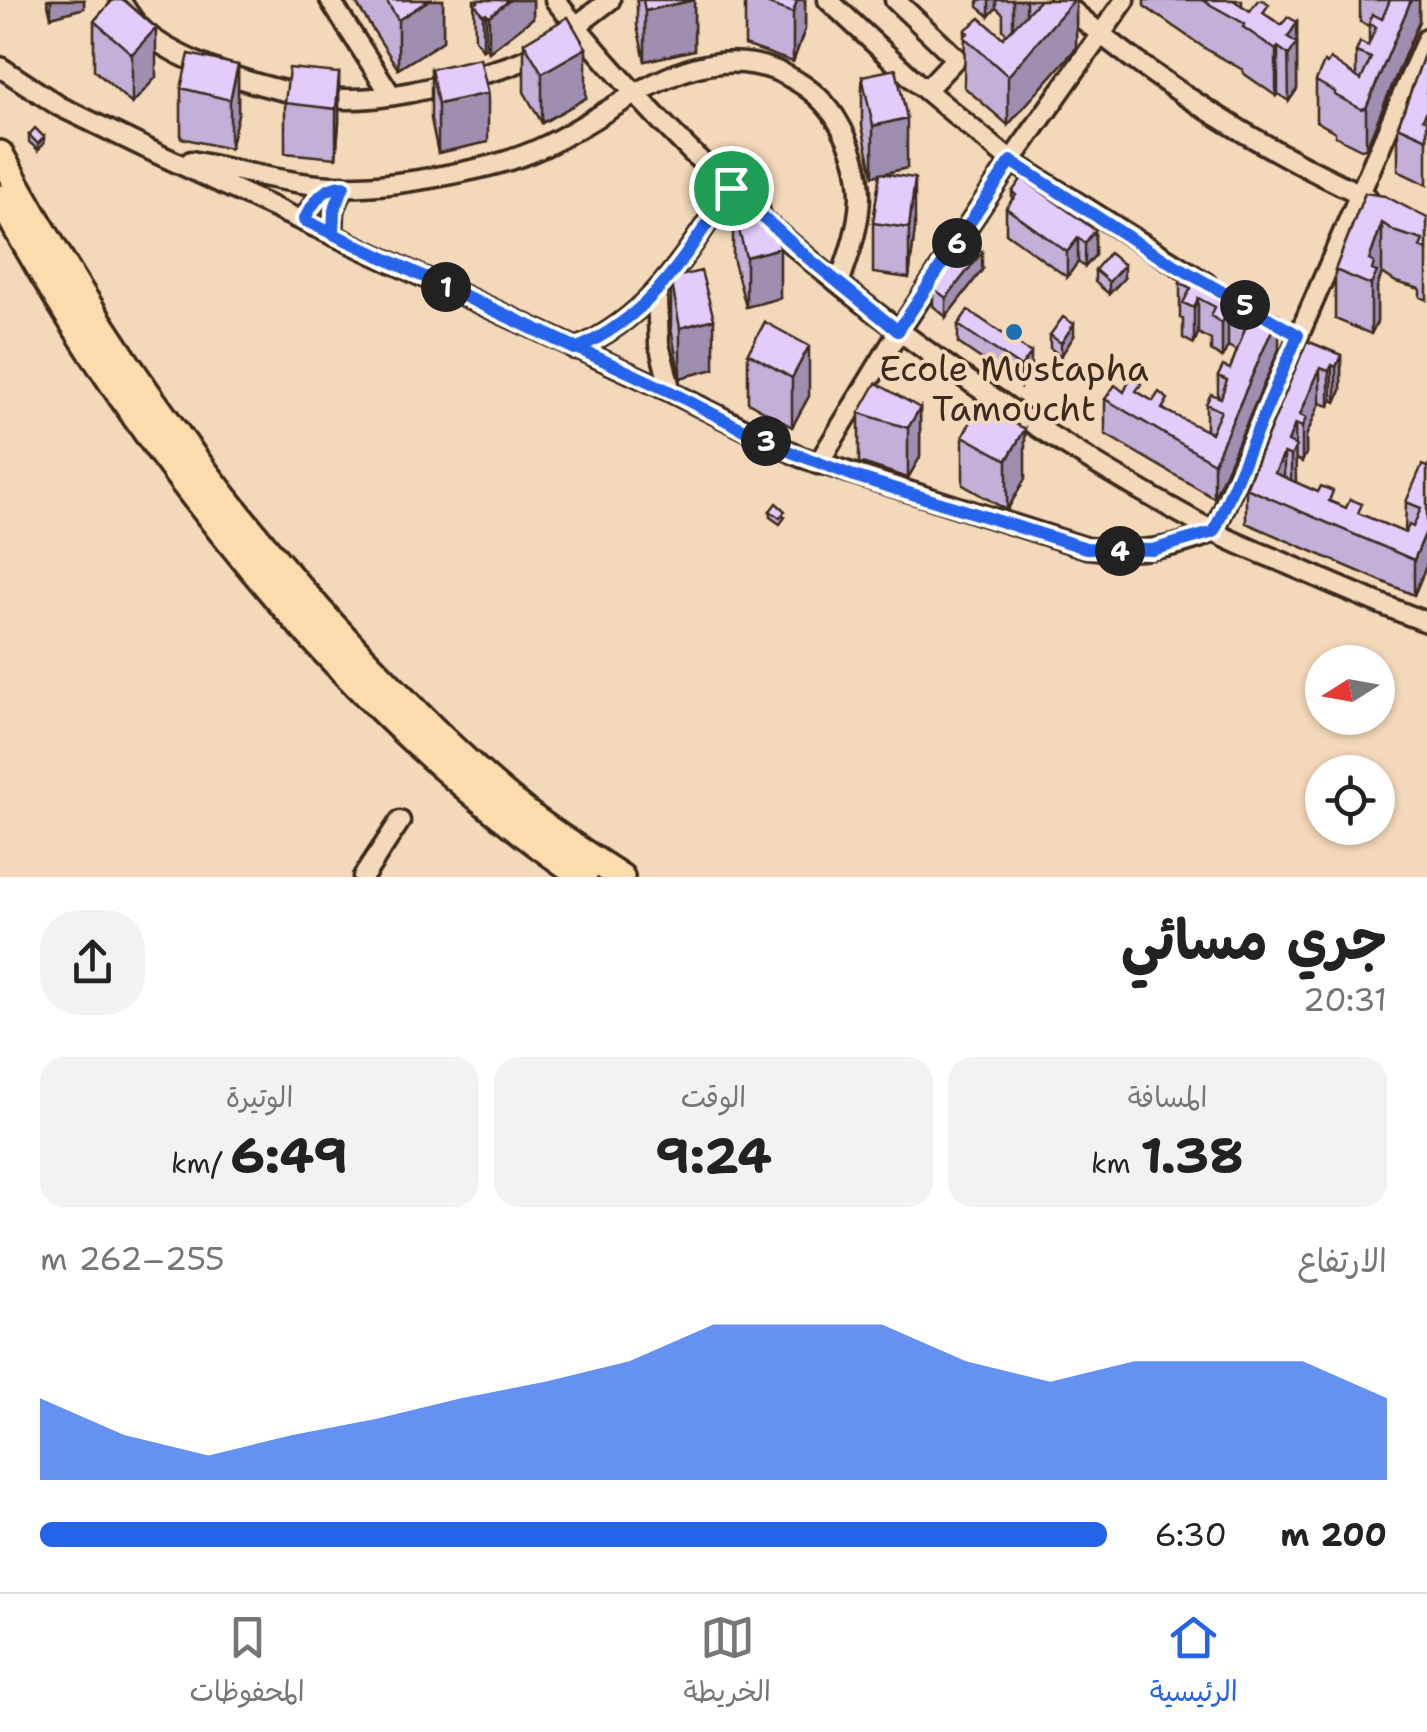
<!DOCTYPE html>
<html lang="ar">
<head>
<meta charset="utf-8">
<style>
	:root { --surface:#fff; --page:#f2f2f2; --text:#222; --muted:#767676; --line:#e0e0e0; --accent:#2563eb }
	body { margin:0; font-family:"Shantell Sans","Playpen Sans Arabic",sans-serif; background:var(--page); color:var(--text); direction:rtl; height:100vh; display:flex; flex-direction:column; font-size:38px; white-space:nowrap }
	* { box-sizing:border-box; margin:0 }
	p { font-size:32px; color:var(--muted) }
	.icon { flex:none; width:55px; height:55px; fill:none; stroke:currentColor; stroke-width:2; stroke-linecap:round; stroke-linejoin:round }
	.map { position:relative; height:877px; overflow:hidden; direction:ltr }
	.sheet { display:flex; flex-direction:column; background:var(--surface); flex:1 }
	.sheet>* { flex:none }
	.needle { width:65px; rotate:259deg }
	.fabs { position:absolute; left:1305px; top:645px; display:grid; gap:20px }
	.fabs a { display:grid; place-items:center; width:90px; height:90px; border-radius:50%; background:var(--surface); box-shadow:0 2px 8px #0004; font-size:50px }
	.pin { position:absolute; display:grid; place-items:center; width:85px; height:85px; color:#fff; margin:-42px; border:5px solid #fff; border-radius:50%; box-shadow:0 2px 10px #0007 }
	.km { position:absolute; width:50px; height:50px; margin:-25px; border-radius:50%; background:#222; color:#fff; font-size:28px; line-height:50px; text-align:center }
	.round { display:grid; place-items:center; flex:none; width:105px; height:105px; border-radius:40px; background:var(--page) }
	.overview { display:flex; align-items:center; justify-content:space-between; height:170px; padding:0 40px }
	h1 { font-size:55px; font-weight:700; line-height:75px }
	.figures { display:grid; grid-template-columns:repeat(3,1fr); gap:15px; height:170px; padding:10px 40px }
	.figures div { display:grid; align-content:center; border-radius:25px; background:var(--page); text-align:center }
	.figures b { font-size:50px; font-weight:700 }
	.figures small { font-size:28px; font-weight:400 }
	.figures p { font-size:28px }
	.chart { height:280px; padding:20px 40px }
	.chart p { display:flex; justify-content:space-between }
	.chart svg { width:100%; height:180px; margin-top:10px; fill:var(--accent); opacity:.7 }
	ul { padding:0 40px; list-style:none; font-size:32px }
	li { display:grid; grid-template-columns:160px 120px 1fr; align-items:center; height:75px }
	li i { height:25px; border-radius:12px; background:var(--accent) }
	.menu { display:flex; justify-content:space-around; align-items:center; height:140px; border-top:2px solid var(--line); background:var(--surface); font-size:28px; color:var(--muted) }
	.menu a { display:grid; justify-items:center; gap:5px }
	.menu .current { color:var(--accent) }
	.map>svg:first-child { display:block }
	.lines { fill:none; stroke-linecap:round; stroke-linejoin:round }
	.minor-casing { stroke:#3b2a1e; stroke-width:25 }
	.highway-casing { stroke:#3b2a1e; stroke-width:32 }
	.minor { stroke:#f3d8b9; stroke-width:18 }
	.highway { stroke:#fcdcac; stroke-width:25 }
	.wall { fill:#c3afd8; stroke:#3b2a1e; stroke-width:2.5 }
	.shaded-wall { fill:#9f8eb0; stroke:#3b2a1e; stroke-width:2.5 }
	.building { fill:#e3cbfb; stroke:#3b2a1e; stroke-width:2.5 }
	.route-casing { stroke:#fff; stroke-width:20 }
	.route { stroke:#2563eb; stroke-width:12 }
	.poi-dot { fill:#1f6fb2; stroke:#f3d8b9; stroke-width:4 }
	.labels { text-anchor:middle; stroke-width:8; stroke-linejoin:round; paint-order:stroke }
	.poi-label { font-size:35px; fill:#3b2a1e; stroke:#f3d8b9 }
</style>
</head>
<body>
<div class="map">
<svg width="1427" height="877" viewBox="0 0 1427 877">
	<rect width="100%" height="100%" fill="#f3d8b9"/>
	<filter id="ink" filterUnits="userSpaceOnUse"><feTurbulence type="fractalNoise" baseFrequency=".01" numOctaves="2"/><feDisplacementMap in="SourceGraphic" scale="20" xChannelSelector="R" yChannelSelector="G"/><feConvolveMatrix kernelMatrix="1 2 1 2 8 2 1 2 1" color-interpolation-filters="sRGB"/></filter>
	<g filter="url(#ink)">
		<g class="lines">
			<g class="minor-casing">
				<path id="minor" d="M 120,0 C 130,16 139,30 155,40 C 200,71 291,98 345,99 C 386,100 428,89 467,78 C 493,71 524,64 546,48
					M 330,0 L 391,95
					M 555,0 C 730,221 965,396 1211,530 C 1235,544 1262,553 1287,564 C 1334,584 1380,605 1427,622
					M 828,0 L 916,82 L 1011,161 L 1206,283
					M 895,0 L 956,58 L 926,90
					M 1060,0 C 1150,79 1258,147 1367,197
					M 567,33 L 610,0
					M 0,67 L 59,106 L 158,154 L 671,392 L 801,457 L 1087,548 C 1132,554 1172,550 1214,532 L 1427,38
					M 191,161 C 233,169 276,181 318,185 C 369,190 426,180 476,169 C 498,164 520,158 541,148 C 615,115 689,36 777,71 C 800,81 821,96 835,117 C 873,178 862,220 839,283
					M 303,220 L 316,200 L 333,186
					M 333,234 L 334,210 L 344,186
					M 657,294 L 659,344 L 671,392
					M 575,349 C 652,317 686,253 731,188
					M 818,464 L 899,331 L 1011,161 L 1125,0
					M 363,877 L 400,821"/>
			</g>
			<g class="highway-casing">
				<path id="highway" d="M 0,154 C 99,338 219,505 362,657 C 416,713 471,770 533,818 C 561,839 591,858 621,877
					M 0,198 C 133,445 350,720 584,877"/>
			</g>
			<use href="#minor" class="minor"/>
			<use href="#highway" class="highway"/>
		</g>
		<path class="wall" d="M 47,0 L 84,0 L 84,8 L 51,17 Z
			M 113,0 L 156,77 L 132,104 L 94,70 L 94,21 Z
			M 354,0 L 443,0 L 443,41 L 398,69 Z
			M 474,0 L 533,0 L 533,18 L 489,52 L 486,48 L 483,50 L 475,39 Z
			M 637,0 L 694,0 L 694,50 L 645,61 L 637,26 Z
			M 745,0 L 805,0 L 805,29 L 793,62 L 745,45 Z
			M 978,0 L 1076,0 L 1076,48 L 1008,125 L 964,87 L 965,30 L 1003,38 L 1007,34 L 1003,30 L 1003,14 L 996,8 L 989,16 L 978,7 Z
			M 1144,0 L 1242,0 L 1242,6 L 1250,11 L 1269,17 L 1281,25 L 1297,22 L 1297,89 L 1289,101 L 1278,94 L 1276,96 L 1243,73 L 1243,70 L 1206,49 L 1144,6 Z
			M 1360,0 L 1419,0 L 1419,21 L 1366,148 L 1361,149 L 1335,136 L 1335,132 L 1316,121 L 1316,81 L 1356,77 L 1356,52 L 1369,45 L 1369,26 L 1360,22 Z
			M 524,43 L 586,98 L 542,123 L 524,92 Z
			M 1427,47 L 1427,185 L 1398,171 L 1398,126 Z
			M 238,65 L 238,114 L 230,149 L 181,138 L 181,88 Z
			M 431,69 L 488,142 L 438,153 L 431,119 Z
			M 339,73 L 339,123 L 336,158 L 285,153 L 285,103 Z
			M 862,76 L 907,168 L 881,174 L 915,228 L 909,278 L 873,273 L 873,223 L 880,174 L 873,176 L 862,126 Z
			M 29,135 L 44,143 L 38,150 L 29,142 Z
			M 1012,192 L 1095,230 L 1095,255 L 1085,267 L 1078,262 L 1067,277 L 1006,233 L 1006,208 L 1012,200 Z
			M 1365,193 L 1427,218 L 1427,300 L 1420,297 L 1420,289 L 1396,282 L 1382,273 L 1377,287 L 1377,322 L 1371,334 L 1335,319 L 1335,270 Z
			M 733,208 L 780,298 L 746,307 L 733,258 Z
			M 1187,269 L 1279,349 L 1214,498 L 1105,434 L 1105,399 L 1124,392 L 1141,394 L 1168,412 L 1206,431 L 1206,404 L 1218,397 L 1218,376 L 1230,369 L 1237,351 L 1228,346 L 1222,358 L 1211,351 L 1211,340 L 1198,333 L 1194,344 L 1183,338 L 1183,319 L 1180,318 L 1180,283 Z
			M 982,270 L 946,317 L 933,306 L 933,288 Z
			M 1095,270 L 1124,278 L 1109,294 L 1095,282 Z
			M 671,278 L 714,369 L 680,378 L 671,328 Z
			M 765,322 L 809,396 L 792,427 L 748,402 L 748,353 Z
			M 958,325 L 1031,371 L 1021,386 L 958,343 Z
			M 1050,335 L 1074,336 L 1061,356 L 1050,348 Z
			M 1307,341 L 1341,355 L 1341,390 L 1336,402 L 1332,400 L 1329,406 L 1320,403 L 1306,436 L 1306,453 L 1302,462 L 1296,459 L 1295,482 L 1333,503 L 1405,533 L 1406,502 L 1427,467 L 1427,564 L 1414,595 L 1246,523 L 1246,488 Z
			M 980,405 L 1025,479 L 1007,510 L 963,485 L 963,436 Z
			M 920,408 L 920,457 L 908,478 L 859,462 L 859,413 Z
			M 770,511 L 785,517 L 780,524 L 770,517 Z"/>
		<path class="shaded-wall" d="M 51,0 L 84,0 L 84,8 L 51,17 Z
			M 429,0 L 443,0 L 443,41 L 398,69 L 398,20 Z
			M 510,0 L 533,0 L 533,18 L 489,52 L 489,16 Z
			M 694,0 L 694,50 L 645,61 L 645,11 Z
			M 797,0 L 805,0 L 805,29 L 793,62 L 793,13 Z
			M 989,0 L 996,0 L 996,8 L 989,16 Z
			M 1013,0 L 1026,0 L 1026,26 L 1013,40 Z
			M 1074,0 L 1076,0 L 1076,48 L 1008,125 L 1008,76 Z
			M 1411,0 L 1419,0 L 1419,21 L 1366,148 L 1366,108 Z
			M 486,13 L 486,48 L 483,50 L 483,15 Z
			M 1297,22 L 1297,89 L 1289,101 L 1288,37 Z
			M 156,28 L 156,77 L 132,104 L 132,54 Z
			M 1278,47 L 1278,94 L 1276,96 L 1276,50 Z
			M 586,48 L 586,98 L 542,123 L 542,73 Z
			M 238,65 L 238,114 L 230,149 L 230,100 Z
			M 339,73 L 339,123 L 336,158 L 336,109 Z
			M 488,93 L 488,142 L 438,153 L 438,104 Z
			M 907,118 L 907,168 L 873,176 L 873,126 Z
			M 44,137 L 44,143 L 38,150 L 38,144 Z
			M 915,178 L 915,228 L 909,278 L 909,228 Z
			M 1382,223 L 1382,273 L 1377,287 L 1377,322 L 1371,334 L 1371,285 L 1369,260 Z
			M 1095,230 L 1095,255 L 1085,267 L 1085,243 Z
			M 1078,238 L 1078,262 L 1067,277 L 1067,252 Z
			M 780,248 L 780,298 L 746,307 L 746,257 Z
			M 982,252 L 982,270 L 946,317 L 946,298 Z
			M 1124,265 L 1124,278 L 1109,294 L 1109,282 Z
			M 1198,298 L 1198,333 L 1194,344 L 1194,308 Z
			M 1228,311 L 1228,346 L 1222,358 L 1222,323 Z
			M 1279,314 L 1279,349 L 1214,498 L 1214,463 Z
			M 714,319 L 714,369 L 680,378 L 680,328 Z
			M 1074,324 L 1074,336 L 1061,356 L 1061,343 Z
			M 809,346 L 809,396 L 792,427 L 792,378 Z
			M 1031,353 L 1031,371 L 1021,386 L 1021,367 Z
			M 1341,355 L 1341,390 L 1336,402 L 1336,367 Z
			M 1332,365 L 1332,400 L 1329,406 L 1329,371 Z
			M 1320,368 L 1320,403 L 1306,436 L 1306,453 L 1302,462 L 1302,427 L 1300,415 Z
			M 920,408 L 920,457 L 908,478 L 908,428 Z
			M 1295,424 L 1296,481 L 1291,492 L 1291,456 L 1288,442 Z
			M 1025,429 L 1025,479 L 1007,510 L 1007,460 Z
			M 1284,453 L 1284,488 L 1275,473 Z
			M 1427,529 L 1427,564 L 1414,595 L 1414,560 Z"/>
		<path class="building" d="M 113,0 L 124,0 L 156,28 L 132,54 L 94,21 Z
			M 386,0 L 429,0 L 398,20 Z
			M 477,0 L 510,0 L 489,16 L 486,13 L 483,15 L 475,4 L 478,2 Z
			M 643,0 L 694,0 L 645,11 Z
			M 758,0 L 797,0 L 793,13 Z
			M 1040,0 L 1074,0 L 1008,76 L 964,37 L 968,33 L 965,30 L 980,18 L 1003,38 Z
			M 1202,0 L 1233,0 L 1250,11 L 1258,0 L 1263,0 L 1269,4 L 1263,13 L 1281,25 L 1288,17 L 1297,22 L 1288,37 L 1297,43 L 1289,55 L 1278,47 L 1276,50 L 1243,27 L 1245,24 Z
			M 1390,0 L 1411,0 L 1366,108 L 1361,109 L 1335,95 L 1335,92 L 1316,81 L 1324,62 L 1327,64 L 1330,59 L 1361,80 L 1371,58 L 1356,52 L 1360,42 L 1368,46 L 1376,27 L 1369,24 L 1372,14 L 1382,19 Z
			M 568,17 L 586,48 L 542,73 L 524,43 Z
			M 1427,47 L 1427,110 L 1423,119 L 1427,120 L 1427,139 L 1398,126 Z
			M 189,54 L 238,65 L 230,100 L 181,88 Z
			M 480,58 L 488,93 L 438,104 L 431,69 Z
			M 289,68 L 339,73 L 336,109 L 285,103 Z
			M 896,69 L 907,118 L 873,126 L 862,76 Z
			M 35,128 L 44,137 L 38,144 L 29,135 Z
			M 880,173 L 915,178 L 909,228 L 873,223 Z
			M 1022,178 L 1095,230 L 1085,243 L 1078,238 L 1067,252 L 1006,208 L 1016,195 L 1012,192 Z
			M 1365,193 L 1385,196 L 1427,218 L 1427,250 L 1420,247 L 1423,240 L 1396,232 L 1382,223 L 1369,260 L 1374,263 L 1372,270 L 1377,272 L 1371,285 L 1335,270 Z
			M 768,199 L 780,248 L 746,257 L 733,208 Z
			M 969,241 L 982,252 L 946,298 L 933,288 Z
			M 1109,253 L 1124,265 L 1109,282 L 1095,270 Z
			M 1187,269 L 1279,314 L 1214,463 L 1105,399 L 1115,385 L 1124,392 L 1131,377 L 1141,384 L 1136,391 L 1153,401 L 1159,392 L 1168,399 L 1162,409 L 1211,433 L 1221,411 L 1206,404 L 1211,394 L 1221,398 L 1227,380 L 1218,376 L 1223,366 L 1230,369 L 1248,321 L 1228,311 L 1222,323 L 1211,316 L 1215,307 L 1198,298 L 1194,308 L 1183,303 L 1191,288 L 1180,283 Z
			M 701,271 L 714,319 L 680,328 L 671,278 Z
			M 968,310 L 1031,353 L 1021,367 L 958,325 Z
			M 1063,317 L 1074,324 L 1061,343 L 1050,335 Z
			M 765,322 L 809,346 L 792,378 L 748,353 Z
			M 1307,341 L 1341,355 L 1336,367 L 1332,365 L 1329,371 L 1320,368 L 1300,415 L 1306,418 L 1302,427 L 1295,424 L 1288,442 L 1296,446 L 1291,456 L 1284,453 L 1275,473 L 1318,492 L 1321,486 L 1333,491 L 1329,501 L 1346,508 L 1350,499 L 1362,504 L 1358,513 L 1405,533 L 1409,525 L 1413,527 L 1421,508 L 1406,502 L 1422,465 L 1427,467 L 1427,529 L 1414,560 L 1246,488 Z
			M 876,383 L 920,408 L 908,428 L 859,413 Z
			M 980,405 L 1025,429 L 1007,460 L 963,436 Z
			M 776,503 L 785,511 L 780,518 L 770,511 Z"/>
	</g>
	<g class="lines" filter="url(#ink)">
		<g class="route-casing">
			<path id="route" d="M 731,188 C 686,254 652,317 575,349 L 304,220 C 313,203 323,186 344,186 L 334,210 L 333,234 L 671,392 L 775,446 L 854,476 L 1086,548 L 1152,550 L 1214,532 L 1298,335 L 1150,251 L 1011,161 L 898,331 L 808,258 L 731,188"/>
		</g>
		<use href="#route" class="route"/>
	</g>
	<circle class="poi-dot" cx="1014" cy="332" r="10"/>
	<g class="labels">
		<g class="poi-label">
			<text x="1014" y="381">Ecole Mustapha<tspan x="1014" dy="40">Tamoucht</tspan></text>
		</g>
	</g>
</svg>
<div class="fabs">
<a><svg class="needle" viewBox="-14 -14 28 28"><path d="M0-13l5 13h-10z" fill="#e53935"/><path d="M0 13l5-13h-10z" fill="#767676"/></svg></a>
<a><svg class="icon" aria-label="locate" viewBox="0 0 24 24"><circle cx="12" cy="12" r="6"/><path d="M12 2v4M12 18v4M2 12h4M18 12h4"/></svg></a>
</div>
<div class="pin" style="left:731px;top:188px;background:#1e9e55"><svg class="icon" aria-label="arrive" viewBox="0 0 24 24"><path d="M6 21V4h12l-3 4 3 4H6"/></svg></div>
<b class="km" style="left:446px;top:287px">1</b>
<b class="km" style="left:766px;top:441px">3</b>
<b class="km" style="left:1120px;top:551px">4</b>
<b class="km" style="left:1245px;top:305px">5</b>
<b class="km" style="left:957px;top:243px">6</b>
</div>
<section class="sheet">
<div class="overview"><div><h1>جري مسائي</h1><p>20:31</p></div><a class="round"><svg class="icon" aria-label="share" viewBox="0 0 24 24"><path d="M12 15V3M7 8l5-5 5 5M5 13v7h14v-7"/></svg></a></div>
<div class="figures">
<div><p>المسافة</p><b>1.38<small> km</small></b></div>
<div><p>الوقت</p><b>9:24</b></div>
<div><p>الوتيرة</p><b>6:49<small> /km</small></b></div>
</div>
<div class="chart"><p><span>الارتفاع</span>255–262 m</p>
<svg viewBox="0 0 160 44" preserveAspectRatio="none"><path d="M0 44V24L10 33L20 38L30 33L40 29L50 24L60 20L70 15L80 6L90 6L100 6L110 15L120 20L130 15L140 15L150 15L160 24V44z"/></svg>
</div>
<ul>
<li><b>200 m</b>6:30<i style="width:100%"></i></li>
</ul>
</section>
<nav class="menu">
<a class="current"><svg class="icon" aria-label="home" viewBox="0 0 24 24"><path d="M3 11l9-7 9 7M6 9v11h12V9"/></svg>الرئيسية</a>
<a><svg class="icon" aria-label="map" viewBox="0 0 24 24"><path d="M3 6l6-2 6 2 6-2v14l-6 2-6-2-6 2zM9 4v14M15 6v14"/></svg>الخريطة</a>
<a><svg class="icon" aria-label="saved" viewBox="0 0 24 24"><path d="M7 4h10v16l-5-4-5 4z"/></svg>المحفوظات</a>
</nav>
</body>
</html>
